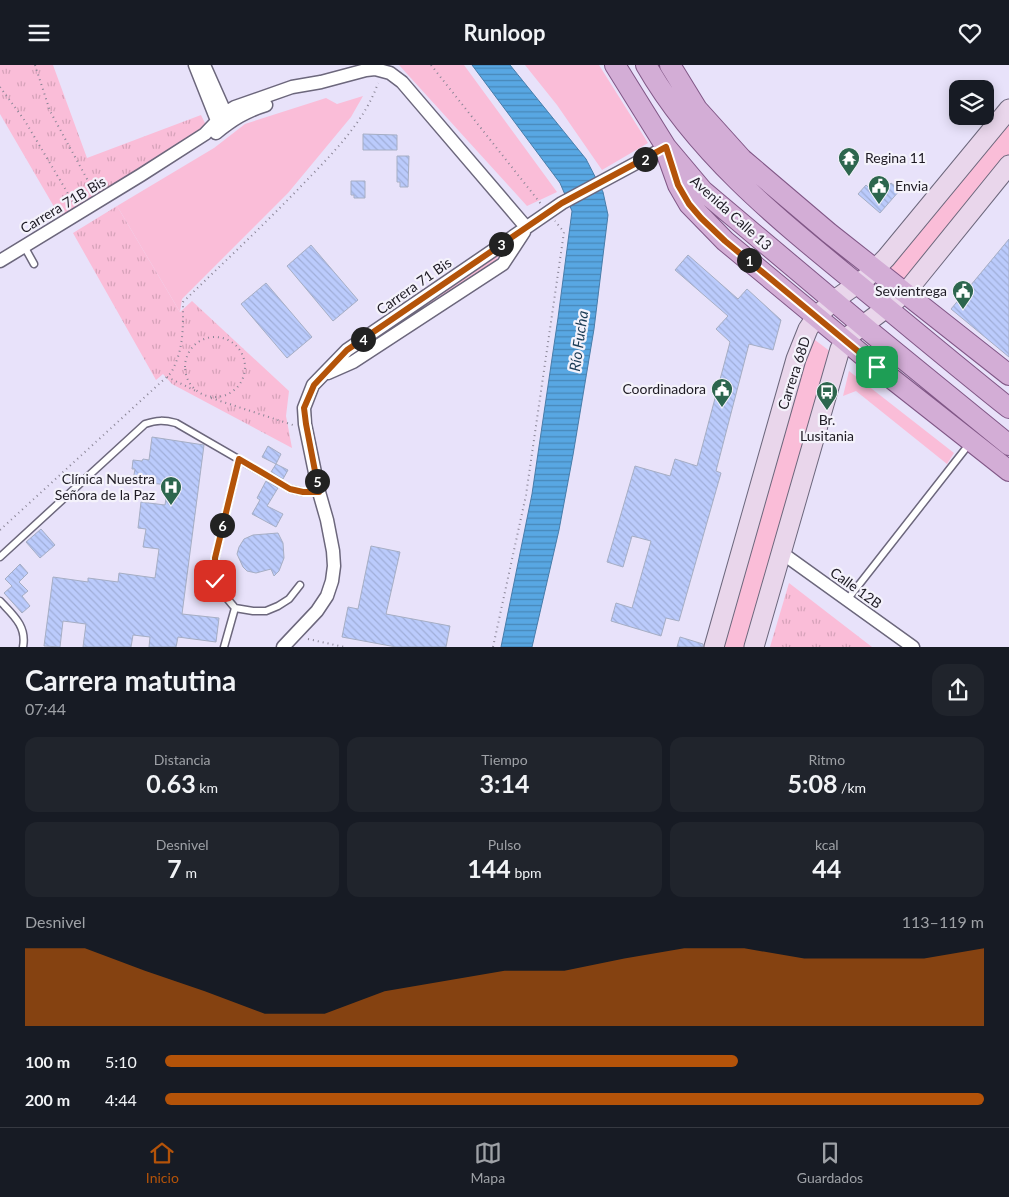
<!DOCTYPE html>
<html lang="es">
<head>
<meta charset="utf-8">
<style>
	:root { --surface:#171b24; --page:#20242c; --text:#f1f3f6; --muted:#9ea1a6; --line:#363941; --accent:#b45309 }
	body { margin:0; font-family:Lato,sans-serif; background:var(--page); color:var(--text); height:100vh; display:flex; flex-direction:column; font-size:19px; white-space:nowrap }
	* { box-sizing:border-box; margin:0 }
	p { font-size:16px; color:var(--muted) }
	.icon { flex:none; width:28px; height:28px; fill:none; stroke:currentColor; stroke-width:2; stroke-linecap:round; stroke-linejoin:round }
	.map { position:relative; height:582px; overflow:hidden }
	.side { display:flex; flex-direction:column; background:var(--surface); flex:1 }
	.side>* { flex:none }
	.tools { position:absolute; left:949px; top:15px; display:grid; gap:10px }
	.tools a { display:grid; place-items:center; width:45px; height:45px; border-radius:10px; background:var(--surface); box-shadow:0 2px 12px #0003; font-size:25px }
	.pin { position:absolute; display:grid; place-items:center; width:42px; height:42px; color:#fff; margin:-21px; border-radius:10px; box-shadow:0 2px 8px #0006 }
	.km { position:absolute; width:25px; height:25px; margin:-12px; border-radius:50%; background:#222; color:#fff; font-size:14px; line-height:25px; text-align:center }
	.round { display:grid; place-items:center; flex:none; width:52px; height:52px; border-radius:15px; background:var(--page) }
	.head { display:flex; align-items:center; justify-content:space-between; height:85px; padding:0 25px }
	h1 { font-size:28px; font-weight:700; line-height:38px }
	.metrics { display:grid; grid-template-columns:repeat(3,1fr); gap:8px; height:85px; padding:5px 25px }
	.metrics div { display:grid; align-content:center; border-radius:12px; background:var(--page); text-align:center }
	.metrics b { font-size:25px; font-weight:700 }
	.metrics small { font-size:14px; font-weight:400 }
	.metrics p { font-size:14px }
	.chart { height:140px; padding:10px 25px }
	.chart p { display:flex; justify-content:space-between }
	.chart svg { width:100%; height:90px; margin-top:5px; fill:var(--accent); opacity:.7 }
	ul { padding:0 25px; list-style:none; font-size:16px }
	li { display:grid; grid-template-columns:80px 60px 1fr; align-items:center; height:38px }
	li i { height:12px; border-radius:6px; background:var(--accent) }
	header { display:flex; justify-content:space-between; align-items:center; height:65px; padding:0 25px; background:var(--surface); font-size:22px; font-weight:700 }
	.dock { display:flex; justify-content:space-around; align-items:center; height:70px; border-top:1px solid var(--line); background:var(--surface); font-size:14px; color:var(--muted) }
	.dock a { display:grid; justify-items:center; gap:2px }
	.dock .on { color:var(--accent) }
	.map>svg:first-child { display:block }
	.grass { fill:#fabdd8 }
	.park { fill:url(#park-tufts) }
	.water { fill:url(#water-rules); stroke:#477daa }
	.building { fill:url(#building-back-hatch); stroke:#a6aec4 }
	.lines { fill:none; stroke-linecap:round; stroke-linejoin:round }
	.service-casing { stroke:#6c677c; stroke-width:9 }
	.minor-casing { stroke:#6c677c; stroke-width:15 }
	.secondary-casing { stroke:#6c677c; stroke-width:21 }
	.primary-casing { stroke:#805786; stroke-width:22 }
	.path { stroke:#8a8596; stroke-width:2; stroke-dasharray:1 4; stroke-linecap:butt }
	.service { stroke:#fff; stroke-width:6 }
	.minor { stroke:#fff; stroke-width:12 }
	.secondary { stroke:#e9d6eb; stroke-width:19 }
	.primary { stroke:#d3add6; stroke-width:20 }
	.route-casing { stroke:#fff; stroke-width:10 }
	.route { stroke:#b45309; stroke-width:6 }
	.labels { text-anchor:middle; stroke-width:4.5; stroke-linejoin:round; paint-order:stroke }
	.poi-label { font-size:14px; fill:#1e1b24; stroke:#f4f2fb; text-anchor:end }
	.street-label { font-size:14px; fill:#1e1b24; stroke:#f4f2fb }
	.water-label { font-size:15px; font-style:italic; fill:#1b3c55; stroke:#f4f2fb }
</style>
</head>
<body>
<header><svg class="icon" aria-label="menu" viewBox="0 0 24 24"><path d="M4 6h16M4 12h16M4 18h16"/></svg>Runloop<svg class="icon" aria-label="heart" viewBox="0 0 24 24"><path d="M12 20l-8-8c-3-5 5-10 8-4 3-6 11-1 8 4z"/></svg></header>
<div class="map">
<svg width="1009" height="582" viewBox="0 0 1009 582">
	<defs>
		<pattern id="park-tufts" width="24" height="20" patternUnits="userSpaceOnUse" patternTransform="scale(1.25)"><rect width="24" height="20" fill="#fabdd8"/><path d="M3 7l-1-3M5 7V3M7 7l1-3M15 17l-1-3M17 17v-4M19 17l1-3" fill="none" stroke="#d6a2b9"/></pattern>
		<pattern id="water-rules" width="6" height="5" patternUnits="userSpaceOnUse" patternTransform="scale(1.25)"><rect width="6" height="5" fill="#58a7e3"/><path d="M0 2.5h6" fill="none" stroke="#4887b8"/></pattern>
		<pattern id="building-back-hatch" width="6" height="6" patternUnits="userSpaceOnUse" patternTransform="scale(1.25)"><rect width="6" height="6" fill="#bbcbfc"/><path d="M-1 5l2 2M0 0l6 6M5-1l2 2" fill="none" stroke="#a0aed8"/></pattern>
	</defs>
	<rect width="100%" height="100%" fill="#e8e2fa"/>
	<path class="grass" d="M 399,0 L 464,0 L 557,127 L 527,141 Z
		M 525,0 L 599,0 L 648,78 L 602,105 L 557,40 Z
		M 363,31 L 351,52 L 288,128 L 182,234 L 180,247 L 117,141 L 214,83 L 245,59 L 326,33 L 337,39 Z
		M 1009,57 L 1009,90 L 901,220 L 886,206 Z
		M 502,186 L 496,195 L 362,287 L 359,284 Z
		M 811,272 L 831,287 L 746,582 L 723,582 Z
		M 849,306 L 954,388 L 947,399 L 856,326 L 843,331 Z"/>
	<path class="park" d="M 0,0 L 53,0 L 87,93 L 201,50 L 207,62 L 60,152 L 0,49 Z
		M 117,141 L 180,247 L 192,236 L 289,326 L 286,351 L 292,383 L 172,319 L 163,309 L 156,315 L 73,168 Z
		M 789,518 L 872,582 L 770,582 Z"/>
	<path class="water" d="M 472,0 L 510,0 L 586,94 L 603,127 L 608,150 L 594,264 L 573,390 L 559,465 L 532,582 L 501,582 L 532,429 L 558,253 L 572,146 L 560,118 Z"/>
	<path class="building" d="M 363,69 L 397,70 L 397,85 L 363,85 Z
		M 397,91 L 409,91 L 408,122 L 400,122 L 400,117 L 397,117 Z
		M 351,116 L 365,116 L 365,133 L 354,133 L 354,130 L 351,130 Z
		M 891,118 L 900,125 L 880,148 L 858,129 L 866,120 L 879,132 Z
		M 1009,174 L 1009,292 L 951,244 Z
		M 311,180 L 358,235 L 333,256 L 287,201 Z
		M 688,190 L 738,234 L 747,224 L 781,255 L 773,285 L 749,279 L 716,406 L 721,408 L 679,556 L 666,553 L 661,571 L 611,556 L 616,538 L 632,543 L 651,476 L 632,471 L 623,502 L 607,497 L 635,401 L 670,411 L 675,394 L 697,401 L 730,277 L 716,264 L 728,251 L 675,205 Z
		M 266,218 L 312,272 L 287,293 L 241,239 Z
		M 152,372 L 204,380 L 182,549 L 219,553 L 216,577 L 178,572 L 176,582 L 149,582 L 150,572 L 133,570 L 131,582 L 83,582 L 86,559 L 63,556 L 60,582 L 44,581 L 53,512 L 88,517 L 88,513 L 118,517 L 119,508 L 155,513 L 159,484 L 143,482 L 146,464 L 138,463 L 141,437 L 165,440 L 168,420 L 133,416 L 135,404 L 132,404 L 133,395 L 142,396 L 143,394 L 149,395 Z
		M 268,381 L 281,389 L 276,399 L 262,392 Z
		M 276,399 L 288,405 L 283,414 L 271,407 Z
		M 266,416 L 278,423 L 267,441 L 283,449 L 276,462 L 252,449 L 260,435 L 257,433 Z
		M 41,464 L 55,480 L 40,493 L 26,477 Z
		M 278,468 L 283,478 L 284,493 L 279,506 L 274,511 L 271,504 L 256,508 L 247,506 L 243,502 L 237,489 L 239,482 L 244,474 L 253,470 Z
		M 371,481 L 400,487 L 386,549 L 450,561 L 446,582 L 396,582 L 342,572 L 348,542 L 358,544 Z
		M 20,499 L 28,508 L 19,517 L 28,526 L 22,531 L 30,541 L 22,548 L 4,528 L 12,521 L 5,514 Z
		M 680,572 L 703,579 L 703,582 L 677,582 Z"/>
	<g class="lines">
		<g class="service-casing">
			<path id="service" d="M 24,181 L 34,199
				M 239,394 L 215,493 L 215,516 L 220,525 L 235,543 L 253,546 L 266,546 L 278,541 L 289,534 L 300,520
				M 0,492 L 145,359 C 157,355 164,355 176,358 L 290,424 L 303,427 L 319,427
				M 847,535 L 970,378
				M 0,536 C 13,550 27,561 23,582
				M 224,582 L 235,543"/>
		</g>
		<g class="minor-casing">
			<path id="minor" d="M 195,0 L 220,63
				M 204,0 L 228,54
				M 216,68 C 232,55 246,46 266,40
				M 0,196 L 141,110 L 205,69 L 225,48 L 235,42 L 292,22 L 321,17 L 366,5 L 375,4 L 390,8 L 402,17 L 526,162
				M 328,308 L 353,297 L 503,199 L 524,167
				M 782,488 L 913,582
				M 283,582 L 317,546 L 327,531 L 332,516 L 334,501 L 333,486 L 327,455 L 319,427 L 305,359 L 304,343 L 313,320 L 347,285 L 498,182 L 562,138 L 666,82"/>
		</g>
		<g class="secondary-casing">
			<path id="secondary" d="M 714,582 L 796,294 L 808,264 L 816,252 L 833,236 L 867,212 L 886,193 L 1009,44
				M 754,582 L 840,284 L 850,270 L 893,238 L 911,221 L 1009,100"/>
		</g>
		<g class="primary-casing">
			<path id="primary" d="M 615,0 L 666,82 L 703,126 L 873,269 L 1009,380
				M 646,0 C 696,87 773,150 850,213 C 903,256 955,300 1009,343
				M 670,0 L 697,44 L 742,94 L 829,168 L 1009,310
				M 668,92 L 678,120 L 689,139 L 725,176 L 877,302 L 1009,406"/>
		</g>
		<path class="path" d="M 35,0 L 50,46 L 93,125
			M 431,0 L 541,139
			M 0,22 L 25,56 L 73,137
			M185 302a30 30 0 1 1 60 0a30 30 0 1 1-60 0Z
			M 167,312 L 196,326
			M 211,333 L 293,360
			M 0,465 L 171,308 C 184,284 183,264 183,237 C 224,197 266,158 306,116 C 333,88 365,56 378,18
			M 308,574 L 344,582
			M 493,582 L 526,430 L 564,167 L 555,156"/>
		<use href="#service" class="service"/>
		<use href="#minor" class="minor"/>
		<use href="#secondary" class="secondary"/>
		<use href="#primary" class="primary"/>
	</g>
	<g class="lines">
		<g class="route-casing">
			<path id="route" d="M 215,516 L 215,493 L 239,394 L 290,424 L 303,427 L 319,427 L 306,359 L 304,343 L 314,320 L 347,285 L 562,138 L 666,82 L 678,120 L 689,139 L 701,153 L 725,176 L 877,302"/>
		</g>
		<use href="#route" class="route"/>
	</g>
	<defs>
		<g id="temple-pin" transform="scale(1.125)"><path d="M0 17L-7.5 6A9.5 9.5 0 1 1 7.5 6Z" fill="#2d664e" stroke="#f4f2fb"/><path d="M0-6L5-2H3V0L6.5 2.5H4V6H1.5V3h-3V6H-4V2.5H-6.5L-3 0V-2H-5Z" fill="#fff"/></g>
		<g id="civic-pin" transform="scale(1.125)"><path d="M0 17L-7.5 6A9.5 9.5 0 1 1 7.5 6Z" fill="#2d664e" stroke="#f4f2fb"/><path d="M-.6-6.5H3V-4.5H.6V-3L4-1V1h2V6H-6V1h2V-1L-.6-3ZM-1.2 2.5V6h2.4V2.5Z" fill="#fff"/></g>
		<g id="bus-pin" transform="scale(1.125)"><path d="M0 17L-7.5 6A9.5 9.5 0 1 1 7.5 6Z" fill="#2d664e" stroke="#f4f2fb"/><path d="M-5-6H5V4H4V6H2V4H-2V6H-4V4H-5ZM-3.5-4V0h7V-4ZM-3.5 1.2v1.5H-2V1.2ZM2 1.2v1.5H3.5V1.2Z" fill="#fff"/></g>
		<g id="hospital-pin" transform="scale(1.125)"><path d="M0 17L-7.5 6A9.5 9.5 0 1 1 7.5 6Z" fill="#2d664e" stroke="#f4f2fb"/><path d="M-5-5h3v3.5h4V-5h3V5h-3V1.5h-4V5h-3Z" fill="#fff"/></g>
	</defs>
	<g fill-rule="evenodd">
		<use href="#temple-pin" x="849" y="93"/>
		<use href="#civic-pin" x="879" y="121"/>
		<use href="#civic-pin" x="963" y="226"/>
		<use href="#civic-pin" x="722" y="324"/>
		<use href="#bus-pin" x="827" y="327"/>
		<use href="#hospital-pin" x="171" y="422"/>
	</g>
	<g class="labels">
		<g class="poi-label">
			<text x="865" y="98" text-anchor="start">Regina 11</text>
			<text x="895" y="126" text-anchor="start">Envia</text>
			<text x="947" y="231">Sevientrega</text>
			<text x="706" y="329">Coordinadora</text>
			<text x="827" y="360" text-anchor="middle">Br.<tspan x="827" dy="16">Lusitania</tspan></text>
			<text x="155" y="419">Clínica Nuestra<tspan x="155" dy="16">Señora de la Paz</tspan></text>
		</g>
		<g class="street-label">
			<text transform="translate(63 140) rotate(-31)" y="5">Carrera 71B Bis</text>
			<text transform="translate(731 148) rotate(42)" y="5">Avenida Calle 13</text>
			<text transform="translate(414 221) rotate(-35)" y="5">Carrera 71 Bis</text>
			<text transform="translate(794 308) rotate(-72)" y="5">Carrera 68D</text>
			<text transform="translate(856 523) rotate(36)" y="5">Calle 12B</text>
		</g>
		<g class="water-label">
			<text transform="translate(579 276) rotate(-82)" y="5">Río Fucha</text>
		</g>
	</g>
</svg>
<div class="tools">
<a><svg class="icon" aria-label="layers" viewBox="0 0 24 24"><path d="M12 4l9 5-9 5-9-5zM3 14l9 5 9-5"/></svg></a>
</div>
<div class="pin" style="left:877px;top:302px;background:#1e9e55"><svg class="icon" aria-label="arrive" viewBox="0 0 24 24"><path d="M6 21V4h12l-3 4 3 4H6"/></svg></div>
<div class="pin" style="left:215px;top:516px;background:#d93025"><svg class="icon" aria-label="check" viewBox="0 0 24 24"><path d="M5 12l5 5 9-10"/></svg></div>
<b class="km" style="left:749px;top:195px">1</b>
<b class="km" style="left:645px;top:94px">2</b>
<b class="km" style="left:501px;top:179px">3</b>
<b class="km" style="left:363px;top:274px">4</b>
<b class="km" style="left:317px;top:416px">5</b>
<b class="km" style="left:222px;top:460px">6</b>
</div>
<section class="side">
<div class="head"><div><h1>Carrera matutina</h1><p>07:44</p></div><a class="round"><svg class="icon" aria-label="share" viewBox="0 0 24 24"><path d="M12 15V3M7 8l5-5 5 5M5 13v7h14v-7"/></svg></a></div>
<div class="metrics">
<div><p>Distancia</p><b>0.63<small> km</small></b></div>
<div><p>Tiempo</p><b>3:14</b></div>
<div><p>Ritmo</p><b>5:08<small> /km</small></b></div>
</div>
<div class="metrics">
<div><p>Desnivel</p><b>7<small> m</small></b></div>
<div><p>Pulso</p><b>144<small> bpm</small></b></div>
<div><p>kcal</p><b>44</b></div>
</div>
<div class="chart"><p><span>Desnivel</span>113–119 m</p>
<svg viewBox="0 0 160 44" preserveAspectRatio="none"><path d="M0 44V6L10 6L20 17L30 27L40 38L50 38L60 27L70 22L80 17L90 17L100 11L110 6L120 6L130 11L140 11L150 11L160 6V44z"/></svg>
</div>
<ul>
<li><b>100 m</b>5:10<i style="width:70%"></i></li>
<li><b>200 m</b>4:44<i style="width:100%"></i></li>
</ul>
</section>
<nav class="dock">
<a class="on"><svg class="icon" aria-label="home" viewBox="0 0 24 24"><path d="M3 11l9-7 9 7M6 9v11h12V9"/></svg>Inicio</a>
<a><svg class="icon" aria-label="map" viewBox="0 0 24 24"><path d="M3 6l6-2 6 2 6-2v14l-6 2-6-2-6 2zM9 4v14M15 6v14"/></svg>Mapa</a>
<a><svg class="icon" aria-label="saved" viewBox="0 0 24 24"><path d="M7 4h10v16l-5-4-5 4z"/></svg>Guardados</a>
</nav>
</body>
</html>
